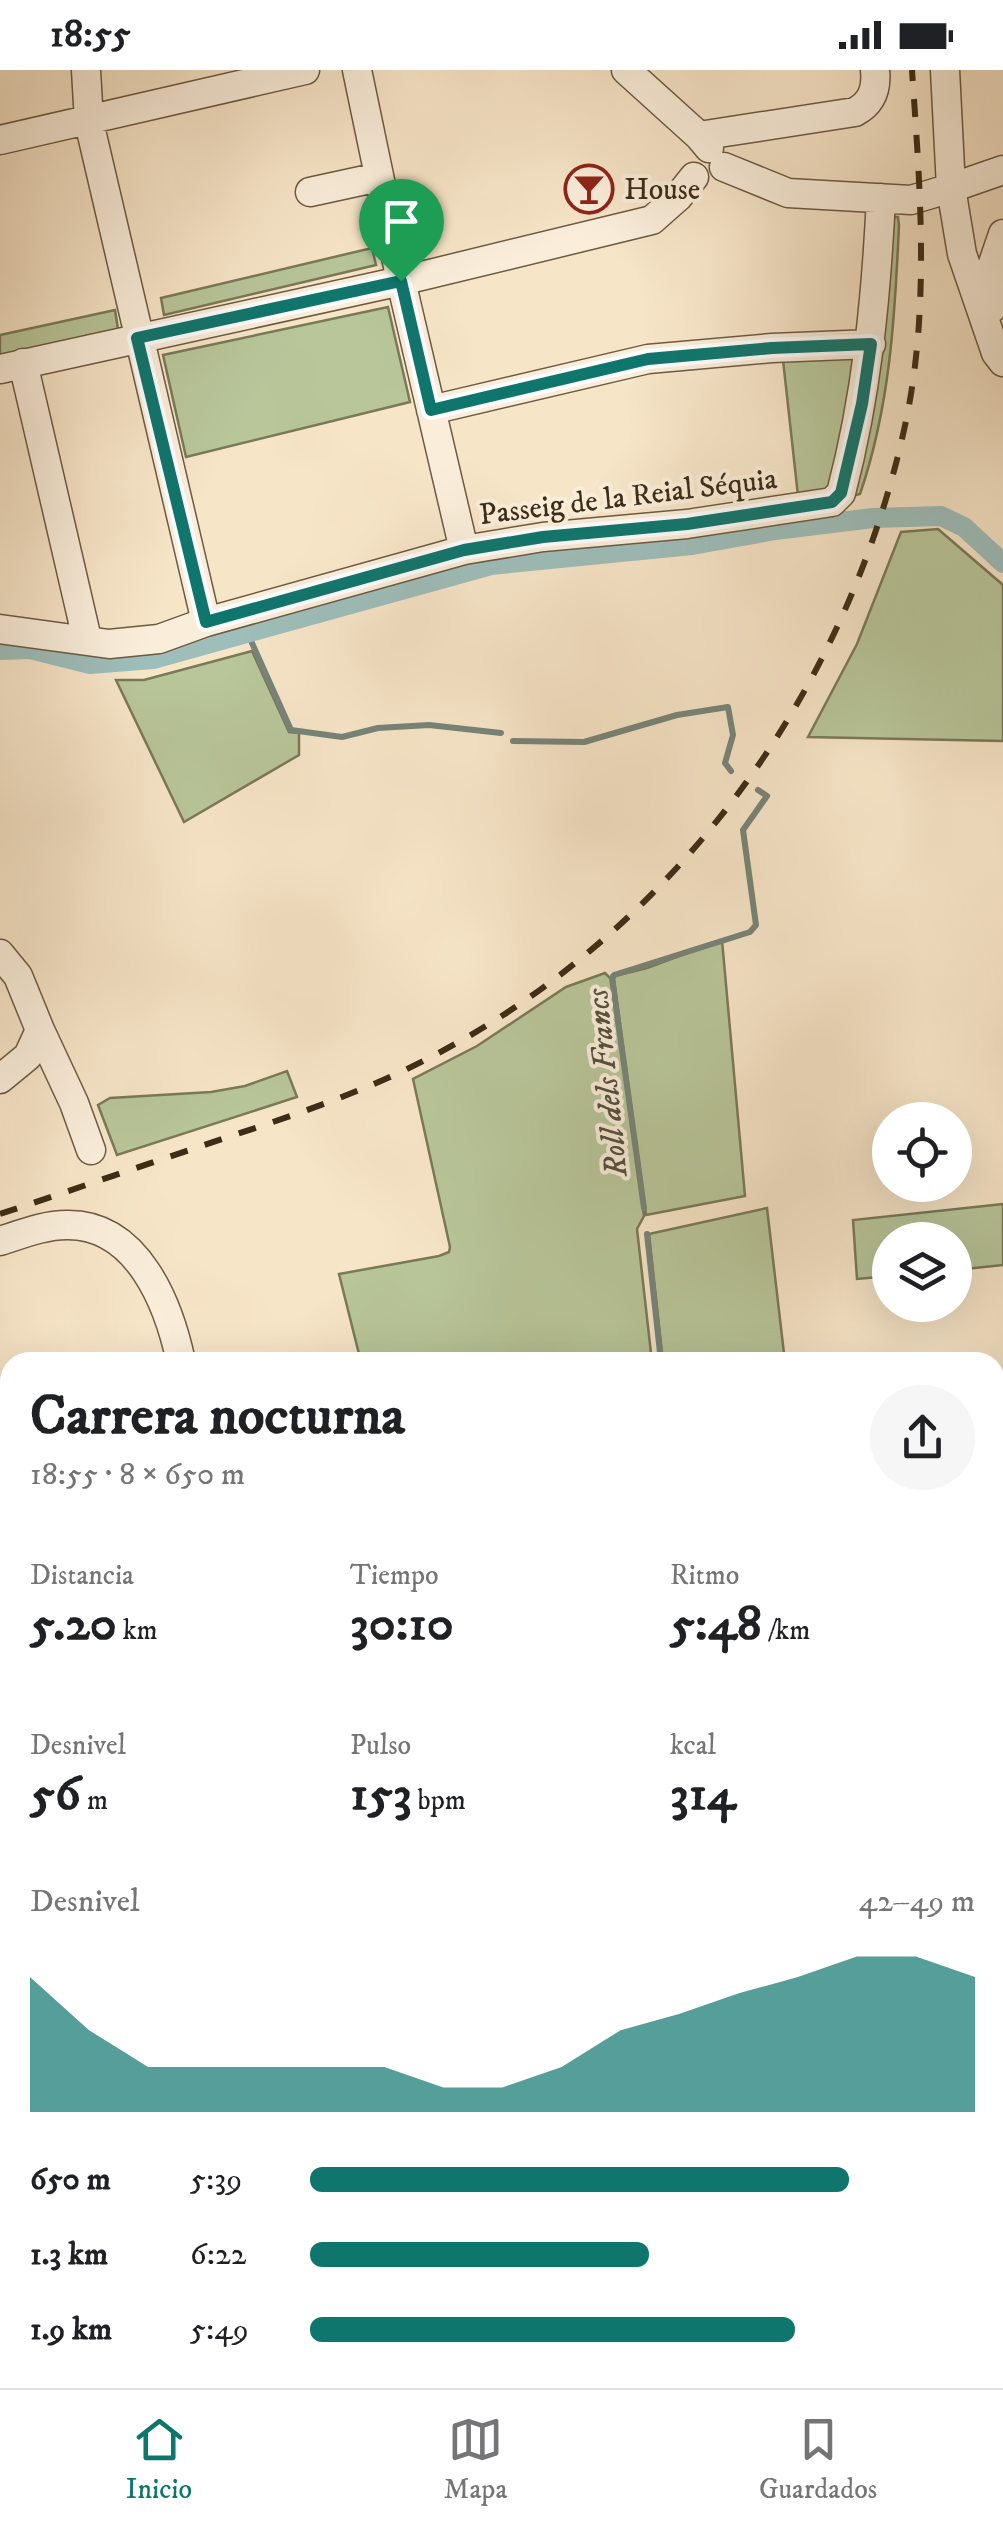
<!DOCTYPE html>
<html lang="es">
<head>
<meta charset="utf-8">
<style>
	:root { --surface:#fff; --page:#f6f6f6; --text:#202124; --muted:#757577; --line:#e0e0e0; --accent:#0f766e }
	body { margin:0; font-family:"IM FELL DW Pica",serif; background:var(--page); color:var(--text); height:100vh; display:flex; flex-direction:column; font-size:38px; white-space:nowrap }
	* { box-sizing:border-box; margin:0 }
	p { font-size:32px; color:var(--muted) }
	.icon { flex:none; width:55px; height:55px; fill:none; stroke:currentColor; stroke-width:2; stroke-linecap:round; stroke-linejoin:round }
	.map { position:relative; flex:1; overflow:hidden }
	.sheet { position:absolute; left:0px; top:1282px; width:1005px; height:1038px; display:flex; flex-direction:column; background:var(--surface); border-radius:30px 30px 0 0; box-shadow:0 10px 40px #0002 }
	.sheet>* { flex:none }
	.controls { position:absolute; left:872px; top:1032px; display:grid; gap:20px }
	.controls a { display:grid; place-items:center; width:100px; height:100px; border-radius:50%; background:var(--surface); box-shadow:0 10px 40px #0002; font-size:50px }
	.pin { position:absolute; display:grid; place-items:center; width:85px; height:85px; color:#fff; margin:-102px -42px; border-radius:50% 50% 50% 0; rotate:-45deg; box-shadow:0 0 10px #0007 }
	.pin .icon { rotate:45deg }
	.round { display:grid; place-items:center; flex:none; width:105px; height:105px; border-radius:52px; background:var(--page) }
	.head { display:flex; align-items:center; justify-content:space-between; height:170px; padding:0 30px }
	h1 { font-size:55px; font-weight:800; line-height:75px }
	.figures { display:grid; grid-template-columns:repeat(3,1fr); gap:15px; height:170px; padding:10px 30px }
	.figures div { display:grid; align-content:center }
	.figures b { font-size:50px; font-weight:800 }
	.figures small { font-size:28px; font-weight:400 }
	.figures p { font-size:28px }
	.chart { height:280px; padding:20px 30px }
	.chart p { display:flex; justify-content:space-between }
	.chart svg { width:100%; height:180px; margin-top:10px; fill:var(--accent); opacity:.7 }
	ul { padding:0 30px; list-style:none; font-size:32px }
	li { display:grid; grid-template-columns:160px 120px 1fr; align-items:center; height:75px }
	li i { height:25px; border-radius:12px; background:var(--accent) }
	.status { display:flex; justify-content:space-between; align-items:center; height:70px; padding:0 50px; background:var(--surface); direction:ltr }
	.status svg { height:28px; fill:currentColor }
	.tabs { display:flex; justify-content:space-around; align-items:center; height:140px; border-top:2px solid var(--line); background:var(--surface); font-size:28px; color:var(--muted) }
	.tabs a { display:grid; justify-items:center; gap:5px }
	.tabs .selected { color:var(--accent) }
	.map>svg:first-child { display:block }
	.green { fill:#b8c69a; stroke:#7a7958; stroke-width:2.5 }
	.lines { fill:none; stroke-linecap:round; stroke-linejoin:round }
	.stream { stroke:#778479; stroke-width:6 }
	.canal { stroke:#9ebebb; stroke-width:20 }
	.minor-casing { stroke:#6c5a42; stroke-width:31 }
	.minor { stroke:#faeedb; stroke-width:28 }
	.rail { stroke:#3d2c16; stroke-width:6; stroke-dasharray:18 18; stroke-linecap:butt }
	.route-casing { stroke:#fff; stroke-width:20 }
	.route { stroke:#0f766e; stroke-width:12 }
	.labels { text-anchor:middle; stroke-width:8; stroke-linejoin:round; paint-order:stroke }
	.poi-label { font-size:30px; fill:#3d2c16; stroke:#faeedb; text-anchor:start }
	.street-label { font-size:30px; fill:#3d2c16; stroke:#faeedb }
	.water-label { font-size:32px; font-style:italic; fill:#55503f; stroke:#faeedb }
</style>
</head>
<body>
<div class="status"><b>18:55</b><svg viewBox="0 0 49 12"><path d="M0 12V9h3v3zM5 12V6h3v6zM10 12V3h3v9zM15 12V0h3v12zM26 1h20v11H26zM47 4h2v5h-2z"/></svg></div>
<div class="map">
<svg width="1003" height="2318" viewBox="0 0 1003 2318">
	<rect width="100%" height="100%" fill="#f7e5c8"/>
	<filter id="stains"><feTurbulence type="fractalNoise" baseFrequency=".002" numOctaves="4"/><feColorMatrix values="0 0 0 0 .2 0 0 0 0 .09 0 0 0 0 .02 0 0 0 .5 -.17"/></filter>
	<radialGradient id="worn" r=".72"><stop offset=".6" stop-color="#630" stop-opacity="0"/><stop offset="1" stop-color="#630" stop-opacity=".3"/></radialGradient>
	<path class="green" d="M 886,147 L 898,147 L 899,155 C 895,246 890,337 860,424 L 848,427 Z
		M 372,178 L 376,195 L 164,245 L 161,228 Z
		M 388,237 L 410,332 L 186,387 L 163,285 Z
		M 115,240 L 118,259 L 0,285 L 0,265 Z
		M 836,285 L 855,290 L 833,420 L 798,426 L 783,290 Z
		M 938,459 L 1003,515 L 1003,671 L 808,667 L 857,574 L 901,462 Z
		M 252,581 L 289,662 L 299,663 L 299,685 L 184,752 L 116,610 L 144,610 Z
		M 722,870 L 745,1126 L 646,1145 L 614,909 L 615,906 L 647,898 Z
		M 605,903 L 611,909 L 644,1146 L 637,1159 L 652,1292 L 361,1292 L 339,1204 L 439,1186 L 449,1182 L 450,1177 L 413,1009 L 477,976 L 566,917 Z
		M 287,1001 L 297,1027 L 117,1085 L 98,1035 L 110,1028 L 211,1022 L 245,1016 Z
		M 1003,1134 L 1003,1195 L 955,1200 L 955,1170 L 890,1170 L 890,1206 L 857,1209 L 853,1150 Z
		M 767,1138 L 785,1292 L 663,1292 L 649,1164 Z
		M 0,1330 L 10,1368 L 10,1528 L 0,1531 Z
		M 1003,1646 L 1003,1797 L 995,1798 L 995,1648 Z"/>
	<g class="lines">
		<path class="stream" d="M 247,562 L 291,660 L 342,667 L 378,658 L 429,655 L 501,663
			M 513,671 L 584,672 L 677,645 L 728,637 L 733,665 L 725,693 L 731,701
			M 644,1138 L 612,908 L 614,905 L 750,862 L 756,855 L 743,760 L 767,726 L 758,720
			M 647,1164 L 661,1292
			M 0,1765 L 10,1762
			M 995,2145 L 1003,2165"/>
		<path class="canal" d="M 0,580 L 30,579 L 90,594 L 153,589 L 491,495 L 692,475 L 775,460 L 873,448 L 941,446 L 964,457 L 1003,493"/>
		<g class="minor-casing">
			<path id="minor" d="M 86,0 L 89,52 L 206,552
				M 357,0 L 401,211 L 464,480
				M 626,0 L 699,66 L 709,78
				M 699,66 L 855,42 C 872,33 877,19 875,0
				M 0,70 L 305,0
				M 724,97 L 788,123 L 911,130 L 951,118 L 945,0
				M 1003,100 L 951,118 L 962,184 L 996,283 L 1003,292
				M 310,122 L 379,107
				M 992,238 L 989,205 L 1003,164
				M 23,293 L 87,569
				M 0,299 L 401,211 L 652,150 L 678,127 L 694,107
				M 431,340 L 648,289 L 772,278 L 871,274
				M 0,559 L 109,574 L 159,569 L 206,552 L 464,480 L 543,467 L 687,454 L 832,432 L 841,423 C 867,325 876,229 881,128
				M 0,884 L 18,906 L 40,960 L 28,986 L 0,1009
				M 40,960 L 74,1033 L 91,1080
				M 0,1171 C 22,1164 44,1155 67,1155 C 138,1154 169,1235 181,1292
				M 329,2310 L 330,2318"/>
		</g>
		<use href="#minor" class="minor"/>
		<path class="rail" d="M 0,1144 C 75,1119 150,1093 225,1068 C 295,1045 366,1021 431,987 C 676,860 849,620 906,351 C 930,235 920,117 912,0"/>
	</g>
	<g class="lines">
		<g class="route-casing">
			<path id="route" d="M 401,211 L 431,340 L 648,289 L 772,278 L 871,274 L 862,334 L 841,423 L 832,432 L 687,454 L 543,467 L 464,480 L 206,552 L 137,268 Z"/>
		</g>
		<use href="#route" class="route"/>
	</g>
	<defs>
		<g id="bar-ring" transform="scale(2.5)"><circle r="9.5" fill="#faeedb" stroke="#8f2418" stroke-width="1.5"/><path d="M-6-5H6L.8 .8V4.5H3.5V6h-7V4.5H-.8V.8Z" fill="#8f2418"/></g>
	</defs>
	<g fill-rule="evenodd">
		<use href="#bar-ring" x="589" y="119"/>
	</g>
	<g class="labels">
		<g class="poi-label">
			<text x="624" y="129">House</text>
		</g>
		<g class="street-label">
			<text transform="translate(628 426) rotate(-7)" y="10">Passeig de la Reial Séquia</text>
		</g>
		<g class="water-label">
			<text transform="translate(606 1013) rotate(-96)" y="11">Roll dels Francs</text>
		</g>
	</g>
	<rect width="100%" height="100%" filter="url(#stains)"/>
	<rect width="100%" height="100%" fill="url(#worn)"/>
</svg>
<div class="controls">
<a><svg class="icon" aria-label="locate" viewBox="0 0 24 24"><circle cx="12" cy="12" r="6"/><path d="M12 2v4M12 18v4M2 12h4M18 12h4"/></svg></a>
<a><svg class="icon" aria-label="layers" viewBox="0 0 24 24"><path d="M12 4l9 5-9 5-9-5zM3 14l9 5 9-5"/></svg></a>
</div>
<div class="pin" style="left:401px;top:211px;background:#1e9e55"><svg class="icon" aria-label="arrive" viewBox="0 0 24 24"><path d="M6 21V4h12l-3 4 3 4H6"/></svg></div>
<section class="sheet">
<div class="head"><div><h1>Carrera nocturna</h1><p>18:55 · 8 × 650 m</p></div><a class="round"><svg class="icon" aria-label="share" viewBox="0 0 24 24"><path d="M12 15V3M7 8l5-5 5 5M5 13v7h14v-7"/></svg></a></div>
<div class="figures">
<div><p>Distancia</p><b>5.20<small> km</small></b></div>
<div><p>Tiempo</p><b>30:10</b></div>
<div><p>Ritmo</p><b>5:48<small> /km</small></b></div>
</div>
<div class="figures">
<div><p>Desnivel</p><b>56<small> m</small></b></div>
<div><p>Pulso</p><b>153<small> bpm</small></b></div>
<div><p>kcal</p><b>314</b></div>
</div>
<div class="chart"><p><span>Desnivel</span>42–49 m</p>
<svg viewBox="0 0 160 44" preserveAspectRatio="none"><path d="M0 44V11L10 24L20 33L30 33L40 33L50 33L60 33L70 38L80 38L90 33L100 24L110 20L120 15L130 11L140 6L150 6L160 11V44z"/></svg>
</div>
<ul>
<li><b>650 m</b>5:39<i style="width:81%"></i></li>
<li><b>1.3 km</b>6:22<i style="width:51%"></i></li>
<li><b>1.9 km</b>5:49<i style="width:73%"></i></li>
</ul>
</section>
</div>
<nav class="tabs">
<a class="selected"><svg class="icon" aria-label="home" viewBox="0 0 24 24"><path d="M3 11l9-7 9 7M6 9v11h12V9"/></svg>Inicio</a>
<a><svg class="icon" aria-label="map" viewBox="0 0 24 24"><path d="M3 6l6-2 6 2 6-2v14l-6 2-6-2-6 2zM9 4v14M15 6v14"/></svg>Mapa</a>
<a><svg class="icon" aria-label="saved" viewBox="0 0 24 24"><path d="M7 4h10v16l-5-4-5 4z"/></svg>Guardados</a>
</nav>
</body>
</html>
